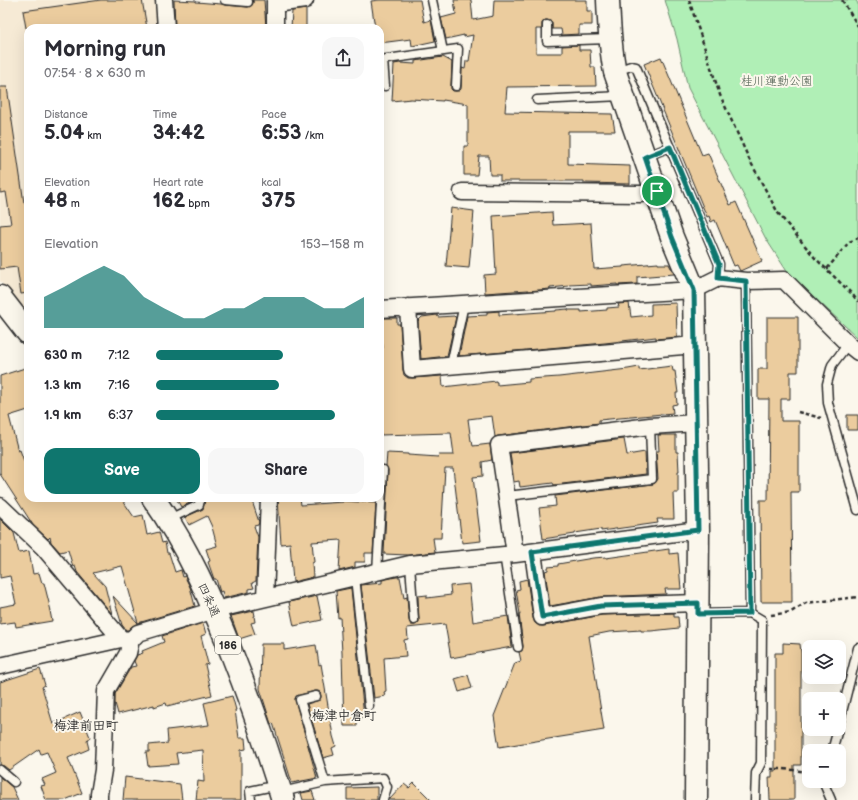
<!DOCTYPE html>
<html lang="en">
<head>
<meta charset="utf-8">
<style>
	:root { --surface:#fff; --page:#f7f7f7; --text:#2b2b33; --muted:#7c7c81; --accent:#0f766e }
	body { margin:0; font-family:"Balsamiq Sans","Klee One",sans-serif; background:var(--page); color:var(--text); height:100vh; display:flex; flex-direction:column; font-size:15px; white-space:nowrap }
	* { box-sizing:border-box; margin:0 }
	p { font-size:13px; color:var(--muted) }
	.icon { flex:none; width:22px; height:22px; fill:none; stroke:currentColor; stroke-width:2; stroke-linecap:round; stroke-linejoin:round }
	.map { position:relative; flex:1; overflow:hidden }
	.side { position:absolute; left:24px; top:24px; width:360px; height:478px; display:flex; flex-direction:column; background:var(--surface); border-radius:12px; box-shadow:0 4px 16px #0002 }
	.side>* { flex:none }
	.buttons { position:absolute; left:802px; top:640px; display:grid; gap:8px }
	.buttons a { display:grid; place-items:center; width:44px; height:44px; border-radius:8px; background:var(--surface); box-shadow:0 4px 16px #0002; font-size:20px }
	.pin { position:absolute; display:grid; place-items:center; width:34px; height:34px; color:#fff; margin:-17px; border:2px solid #fff; border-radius:50%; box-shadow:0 1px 4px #0007 }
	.round { display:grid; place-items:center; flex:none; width:42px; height:42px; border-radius:12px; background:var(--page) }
	.headline { display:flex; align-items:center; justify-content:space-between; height:68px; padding:0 20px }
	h1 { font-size:22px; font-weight:700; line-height:30px }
	.metrics { display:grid; grid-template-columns:repeat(3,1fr); gap:6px; height:68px; padding:4px 20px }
	.metrics div { display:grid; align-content:center }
	.metrics b { font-size:20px; font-weight:700 }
	.metrics small { font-size:11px; font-weight:400 }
	.metrics p { font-size:11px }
	.chart { height:112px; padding:8px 20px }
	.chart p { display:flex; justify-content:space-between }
	.chart svg { width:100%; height:72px; margin-top:4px; fill:var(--accent); opacity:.7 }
	.primary-button { display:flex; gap:8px; margin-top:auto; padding:8px 20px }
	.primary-button a { flex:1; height:46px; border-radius:12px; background:var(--accent); color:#fff; font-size:16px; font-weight:700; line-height:46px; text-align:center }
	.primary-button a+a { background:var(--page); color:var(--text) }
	ul { padding:0 20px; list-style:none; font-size:13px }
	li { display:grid; grid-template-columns:64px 48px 1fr; align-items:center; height:30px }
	li i { height:10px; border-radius:5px; background:var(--accent) }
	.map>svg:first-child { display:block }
	.built { fill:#f6ead5 }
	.green { fill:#b0efb6; stroke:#6e8d70 }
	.building { fill:#ebcc9e; stroke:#2b2b2b }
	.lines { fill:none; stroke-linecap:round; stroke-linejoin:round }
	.lane-casing { stroke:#2b2b2b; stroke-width:11 }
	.street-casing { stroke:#2b2b2b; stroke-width:19 }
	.secondary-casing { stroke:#2b2b2b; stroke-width:25 }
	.primary-casing { stroke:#2b2b2b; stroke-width:25 }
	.path { stroke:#2b2b2b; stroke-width:2.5; stroke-dasharray:4 3; stroke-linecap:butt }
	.lane { stroke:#fbf7ec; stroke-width:8 }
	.street { stroke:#fbf7ec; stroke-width:16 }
	.secondary { stroke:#fbf7ec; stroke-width:22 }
	.primary { stroke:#fbf7ec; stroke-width:22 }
	.route-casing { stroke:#fff; stroke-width:8 }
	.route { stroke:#0f766e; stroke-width:5 }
	.labels { text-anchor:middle; stroke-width:4; stroke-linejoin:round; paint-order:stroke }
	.shield { fill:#fbf7ec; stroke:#696865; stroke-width:1 }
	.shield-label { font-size:11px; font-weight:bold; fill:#2b2b2b }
	.park-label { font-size:12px; fill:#4c5c4e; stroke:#fbf7ec }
	.street-label { font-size:12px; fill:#2b2b2b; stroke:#fbf7ec }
	.neighbourhood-label { font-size:13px; font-weight:bold; fill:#2b2b2b; stroke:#fbf7ec }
</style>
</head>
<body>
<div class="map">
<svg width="858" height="800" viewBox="0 0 858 800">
	<rect width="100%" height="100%" fill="#fbf7ec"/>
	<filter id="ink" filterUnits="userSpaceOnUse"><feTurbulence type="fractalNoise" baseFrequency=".025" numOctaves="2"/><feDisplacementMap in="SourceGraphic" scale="8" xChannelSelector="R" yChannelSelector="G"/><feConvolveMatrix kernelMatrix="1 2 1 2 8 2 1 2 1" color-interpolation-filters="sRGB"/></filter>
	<g filter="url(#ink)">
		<path class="built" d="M 0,0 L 159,0 L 161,28 L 28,28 L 28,316 L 0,281 Z"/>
		<path class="green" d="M 665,0 L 856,0 L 858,4 L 858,338 L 788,273 L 766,239 L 688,88 L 677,39 Z"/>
		<path class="building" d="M 101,0 L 142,0 L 147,28 L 26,28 L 23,11 Z
			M 174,0 L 196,1 L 196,2 L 221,4 L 225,5 L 248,7 L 252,5 L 253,3 L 253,0 L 264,0 L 266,27 L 264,27 L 264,28 L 175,28 Z
			M 379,0 L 420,0 L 424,22 L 431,20 L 435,41 L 412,46 L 411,39 L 380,43 L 380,28 L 375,28 L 371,1 Z
			M 454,0 L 471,0 L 473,20 L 493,16 L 494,0 L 587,0 L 587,11 L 592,11 L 592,25 L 579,25 L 579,34 L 562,35 L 561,29 L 552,29 L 552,22 L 547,20 L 545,20 L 542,23 L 542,29 L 536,29 L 536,53 L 562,53 L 562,46 L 579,45 L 579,50 L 590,50 L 591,67 L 595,67 L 596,86 L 507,87 L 505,112 L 612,114 L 615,131 L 568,131 L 568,164 L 630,166 L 630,184 L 584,183 L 584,181 L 500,181 L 500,175 L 490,175 L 489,156 L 479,156 L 477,175 L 464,175 L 464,146 L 468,146 L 468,104 L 443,100 L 443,101 L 411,99 L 392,101 L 394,64 L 400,63 L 415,64 L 415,61 L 443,57 L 452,62 L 451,86 L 451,89 L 453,91 L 459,91 L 461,89 L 462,68 L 465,69 L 466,61 L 469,61 L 473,35 L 464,37 L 464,35 L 446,39 L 441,18 L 456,14 Z
			M 306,9 L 306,28 L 291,28 L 292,11 Z
			M 661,57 L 702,155 L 708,153 L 730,205 L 736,202 L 762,261 L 740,271 L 737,265 L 734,266 L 715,220 L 711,222 L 709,216 L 707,217 L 644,64 Z
			M 0,87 L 7,87 L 24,203 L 28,202 L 28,293 L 21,294 L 17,267 L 0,269 L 0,225 L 11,224 L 6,192 L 0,193 Z
			M 451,208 L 474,211 L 469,268 L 446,266 Z
			M 552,212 L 553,225 L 591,223 L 594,269 L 623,267 L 623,266 L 658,263 L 658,264 L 669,264 L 674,274 L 637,277 L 637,284 L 617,285 L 617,284 L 591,286 L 591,284 L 569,285 L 569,286 L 550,288 L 550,289 L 528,291 L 528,290 L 485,293 L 484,275 L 496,274 L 493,216 Z
			M 629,303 L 631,317 L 651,315 L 651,304 L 676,303 L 677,337 L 656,339 L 656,337 L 605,343 L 459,356 L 467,316 L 487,315 L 487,312 L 499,311 L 499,315 L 556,311 L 556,310 L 568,309 L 568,310 L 581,310 L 581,312 L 607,310 L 607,308 L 619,307 L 618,304 Z
			M 437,315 L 438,317 L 454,316 L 455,317 L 456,317 L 447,356 L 421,359 L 418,321 L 422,317 Z
			M 767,317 L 798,317 L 798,372 L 790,372 L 790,399 L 781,399 L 781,421 L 799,421 L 799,492 L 791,492 L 792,602 L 761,602 L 760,500 L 768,500 L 769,399 L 758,399 L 758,369 L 767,369 Z
			M 380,318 L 397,318 L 397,324 L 400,324 L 403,370 L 404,375 L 408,378 L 413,378 L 442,376 L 443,387 L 496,381 L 496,382 L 497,382 L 497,385 L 529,382 L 529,379 L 559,377 L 628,369 L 639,367 L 639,370 L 672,366 L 673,371 L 675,371 L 678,393 L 676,393 L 677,404 L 672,405 L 673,413 L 599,420 L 599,423 L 498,436 L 495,437 L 492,416 L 468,419 L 471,441 L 472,441 L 473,446 L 490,444 L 492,460 L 482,462 L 483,476 L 473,477 L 481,541 L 462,543 L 453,468 L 445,468 L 441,538 L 433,538 L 435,552 L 408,555 L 384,554 L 388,470 L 386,466 L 387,453 L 408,454 L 408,455 L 438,457 L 439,455 L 454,455 L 451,433 L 380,435 L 380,377 L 382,377 L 381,349 L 383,348 Z
			M 28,367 L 28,410 L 9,416 L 18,451 L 20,450 L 28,472 L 28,498 L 121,498 L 134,517 L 143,515 L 147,535 L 159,532 L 162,543 L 165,542 L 167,553 L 169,553 L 175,572 L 181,570 L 183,577 L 185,576 L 186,579 L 190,587 L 195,606 L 138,623 L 122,566 L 93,573 L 105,586 L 112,614 L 77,572 L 75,566 L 73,567 L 68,550 L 60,552 L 51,542 L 50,537 L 48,539 L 33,525 L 0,474 L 0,376 Z
			M 847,415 L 858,415 L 858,430 L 847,430 Z
			M 658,435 L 676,435 L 676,452 L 678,452 L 679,472 L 678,472 L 678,493 L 673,493 L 674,519 L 657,519 L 658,523 L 601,531 L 601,529 L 575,533 L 575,534 L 543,539 L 539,508 L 556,506 L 555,496 L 653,484 L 655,483 L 658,479 L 656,451 L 659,451 Z
			M 624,439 L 627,455 L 645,452 L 646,474 L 554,485 L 553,483 L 520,487 L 519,481 L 514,482 L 510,453 Z
			M 176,498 L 194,498 L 194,501 L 181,507 Z
			M 205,498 L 251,498 L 259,522 L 258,525 L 254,526 L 258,537 L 256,581 L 252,583 L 254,588 L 249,589 L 249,592 L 224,598 L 222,591 L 220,592 L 216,579 L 214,579 L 208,562 L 210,561 L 206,549 L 217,546 L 212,527 L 207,516 L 189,525 L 185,517 L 203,509 Z
			M 278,498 L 300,498 L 301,505 L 343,502 L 343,501 L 376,503 L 373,553 L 365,553 L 365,562 L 355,562 L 355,567 L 339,571 L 341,540 L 312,542 L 314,562 L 312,563 L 313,577 L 293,582 L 290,543 L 281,544 Z
			M 0,519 L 14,533 L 19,553 L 29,551 L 33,574 L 39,573 L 42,583 L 44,583 L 51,611 L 50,611 L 52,621 L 16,627 L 15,622 L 0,624 L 0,607 L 16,604 L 10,576 L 0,578 Z
			M 669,549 L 669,554 L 678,553 L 681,589 L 665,589 L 666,594 L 601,597 L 550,606 L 545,571 L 548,570 L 548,567 L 558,566 L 558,564 L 593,558 L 606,557 L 606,558 Z
			M 396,577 L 400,577 L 404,598 L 407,597 L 409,620 L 411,625 L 415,625 L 417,624 L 419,622 L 418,596 L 427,595 L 427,598 L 451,595 L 450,586 L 469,584 L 473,622 L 508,616 L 512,647 L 451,658 L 445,624 L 407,628 L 408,639 L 404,640 L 406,656 L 384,658 L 386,691 L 384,692 L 385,696 L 374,698 L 361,585 L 382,583 L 382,580 Z
			M 527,579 L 533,618 L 535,623 L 539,626 L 544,626 L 602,615 L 674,613 L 674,617 L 678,617 L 679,628 L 651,631 L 641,631 L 641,630 L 609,632 L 589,636 L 604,730 L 499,747 L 494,716 L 515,663 L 521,661 L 519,652 L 522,651 L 523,646 L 519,614 L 520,614 L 516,590 L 520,589 L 519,581 Z
			M 351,588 L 364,716 L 362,716 L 362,718 L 357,718 L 357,726 L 344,726 L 342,653 L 340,617 L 338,618 L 336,591 Z
			M 113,596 L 138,623 L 132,626 L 128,630 L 126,630 L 122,625 Z
			M 317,596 L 322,620 L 294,626 L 289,602 Z
			M 254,611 L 255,616 L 254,616 L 255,622 L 251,623 L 255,634 L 239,639 L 231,616 Z
			M 203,623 L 206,634 L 201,636 L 208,664 L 205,665 L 212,695 L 167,706 L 166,703 L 154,707 L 154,705 L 118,714 L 115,703 L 115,694 L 131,667 L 136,666 L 134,661 L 137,655 L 143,653 L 142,651 L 164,642 L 162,636 Z
			M 783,643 L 800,644 L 801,653 L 801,765 L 794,765 L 794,800 L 770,800 L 769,777 L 772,777 L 772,771 L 775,771 L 775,653 L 783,653 Z
			M 261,644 L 284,644 L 284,650 L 316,645 L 319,665 L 321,664 L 333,736 L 336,746 L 332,748 L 334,755 L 323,758 L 307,704 L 320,700 L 321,697 L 320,692 L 318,691 L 315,691 L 299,695 L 296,696 L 295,699 L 317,778 L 292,783 L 273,723 L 271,724 L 265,705 L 260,689 Z
			M 40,669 L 45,685 L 42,687 L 53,724 L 80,712 L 90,737 L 87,741 L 89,749 L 68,758 L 82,793 L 65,800 L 46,800 L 41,786 L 45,785 L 42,779 L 56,773 L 47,752 L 41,754 L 39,749 L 9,770 L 4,766 L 0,765 L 0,682 Z
			M 468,675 L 472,688 L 459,692 L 455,679 Z
			M 232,696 L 233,699 L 236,710 L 235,710 L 239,738 L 245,738 L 246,749 L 241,750 L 241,800 L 196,800 L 198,781 L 204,782 L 203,750 L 176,753 L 178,764 L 148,766 L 146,752 L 149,752 L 149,745 L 168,743 L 167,730 L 209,725 L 204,703 Z
			M 0,777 L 12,787 L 18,800 L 0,800 Z
			M 125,777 L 180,784 L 182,800 L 123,800 Z
			M 414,783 L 431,800 L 389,800 L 404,784 L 409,788 Z
			M 377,787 L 377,800 L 347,800 L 347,788 Z
			M 312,791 L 315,800 L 303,800 L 301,793 Z"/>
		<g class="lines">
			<g class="lane-casing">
				<path id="lane" d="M 225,0 L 248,2
					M 432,0 L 443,51
					M 547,25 L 547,41 L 610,39
					M 380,60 L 458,49 L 456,86
					M 383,60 L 385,86
					M 616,71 L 631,66 L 636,67 L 719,264 L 718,278
					M 537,100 L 622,96
					M 645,157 L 670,147
					M 746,281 L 750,613
					M 848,344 L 832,365 L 827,384 L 828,403 L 858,510
					M 451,365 L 464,304
					M 507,496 L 652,479 L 650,426
					M 169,519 L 199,505 L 200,498
					M 504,554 L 518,647
					M 410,564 L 414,620
					M 377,572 L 383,470 L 380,470
					M 355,577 L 369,706
					M 698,614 L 750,613 L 762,620 L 761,763 L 756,773 L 755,800
					M 316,696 L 300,700 L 325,782
					M 839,724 L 858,648
					M 832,751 L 838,729
					M 0,770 L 14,782
					M 826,781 L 825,786 L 831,800
					M 282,792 L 325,782 L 383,778 L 387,787 L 383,800
					M 251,800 L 250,791 L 278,785"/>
			</g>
			<g class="street-casing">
				<path id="street" d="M 164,0 L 166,28
					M 275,4 L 305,0
					M 275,28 L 275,0
					M 462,192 L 641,194 L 657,191
					M 408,307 L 412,369 L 695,345
					M 380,309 L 694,290 L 718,278 L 746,281 L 784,280 L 848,344 L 858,352
					M 0,506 L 44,548 L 121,639 L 131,640
					M 533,552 L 542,617 L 601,606 L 698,603
					M 515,554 L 499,445 L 650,426 L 696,423
					M 265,598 L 269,498
					M 0,666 L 121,639
					M 99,800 L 99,794 L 103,770 L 106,691 L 128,653 L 131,640 L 138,633 L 215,610 L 410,564 L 515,554 L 698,530"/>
			</g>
			<g class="secondary-casing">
				<path id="secondary" d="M 608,0 C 609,24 610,48 615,72 L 672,237 L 694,290 L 698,530 L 696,800"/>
			</g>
			<g class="primary-casing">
				<path id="primary" d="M 0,297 L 28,333
					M 153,498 C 187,546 211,600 232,654 C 251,702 268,751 283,800"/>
			</g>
			<path class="path" d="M 689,0 L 720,95 L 749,159 L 778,213 L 815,258 L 853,295 L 858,302
				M 842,0 L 858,26
				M 827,269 L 849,242 L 858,238
				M 798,412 L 821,418
				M 771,615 L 791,612 L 806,603 L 858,597
				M 770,769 L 784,769 L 809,772"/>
			<use href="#lane" class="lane"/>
			<use href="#street" class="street"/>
			<use href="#secondary" class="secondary"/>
			<use href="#primary" class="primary"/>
		</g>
	</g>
	<g class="lines" filter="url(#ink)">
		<g class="route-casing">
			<path id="route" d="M 670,147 L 719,264 L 718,278 L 746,281 L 750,613 L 698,614 L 698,603 L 601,606 L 542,617 L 532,552 L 698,530 L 694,290 L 672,237 L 645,157 Z"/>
		</g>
		<use href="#route" class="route"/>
	</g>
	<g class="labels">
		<rect class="shield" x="215" y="636" width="26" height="18" rx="3"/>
		<g class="shield-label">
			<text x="228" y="649">186</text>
		</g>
		<g class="park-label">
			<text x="777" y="85">桂川運動公園</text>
		</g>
		<g class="street-label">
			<text transform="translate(209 600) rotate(66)" y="4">四条通</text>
		</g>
		<g class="neighbourhood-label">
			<text x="344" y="720">梅津中倉町</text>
			<text x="86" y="730">梅津前田町</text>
		</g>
	</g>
</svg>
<div class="buttons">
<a><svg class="icon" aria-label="layers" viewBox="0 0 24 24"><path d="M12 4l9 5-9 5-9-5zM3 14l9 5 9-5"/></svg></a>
<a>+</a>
<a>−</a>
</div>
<div class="pin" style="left:657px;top:191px;background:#1e9e55"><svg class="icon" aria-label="arrive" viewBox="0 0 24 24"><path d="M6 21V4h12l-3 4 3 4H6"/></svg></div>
<section class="side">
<div class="headline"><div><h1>Morning run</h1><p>07:54 · 8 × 630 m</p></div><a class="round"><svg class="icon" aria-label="share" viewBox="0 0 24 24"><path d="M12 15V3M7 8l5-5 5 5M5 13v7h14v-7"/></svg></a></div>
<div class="metrics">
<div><p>Distance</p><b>5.04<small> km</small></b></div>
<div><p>Time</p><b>34:42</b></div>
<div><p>Pace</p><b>6:53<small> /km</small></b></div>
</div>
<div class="metrics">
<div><p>Elevation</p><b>48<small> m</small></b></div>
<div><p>Heart rate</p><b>162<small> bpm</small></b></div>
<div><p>kcal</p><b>375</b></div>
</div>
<div class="chart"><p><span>Elevation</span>153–158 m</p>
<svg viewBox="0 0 160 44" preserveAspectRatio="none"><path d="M0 44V25L10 19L20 12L30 6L40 12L50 25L60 32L70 38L80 38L90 32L100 32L110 25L120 25L130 25L140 32L150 32L160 25V44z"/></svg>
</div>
<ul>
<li><b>630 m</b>7:12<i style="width:61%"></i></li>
<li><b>1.3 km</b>7:16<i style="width:59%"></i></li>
<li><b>1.9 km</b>6:37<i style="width:86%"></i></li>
</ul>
<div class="primary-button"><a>Save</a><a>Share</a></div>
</section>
</div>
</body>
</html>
